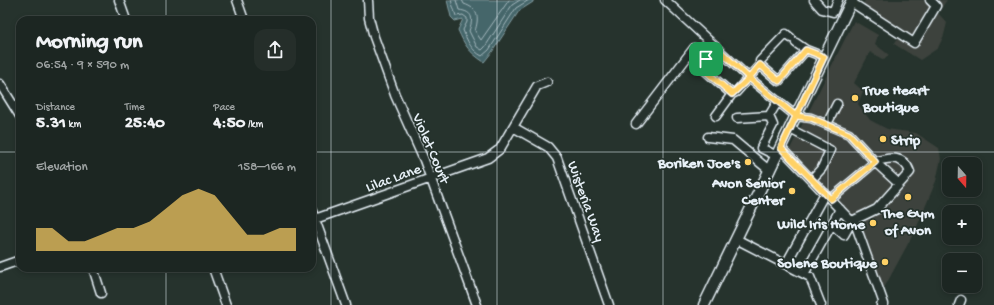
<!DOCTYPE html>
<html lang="en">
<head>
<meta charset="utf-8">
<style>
	:root { --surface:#1c2622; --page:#252e2a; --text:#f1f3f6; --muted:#a0a5a5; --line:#3a4340; --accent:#ffd166 }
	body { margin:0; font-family:"Gochi Hand",sans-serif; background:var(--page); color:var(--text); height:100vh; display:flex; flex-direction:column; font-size:15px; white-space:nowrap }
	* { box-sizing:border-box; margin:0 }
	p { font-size:13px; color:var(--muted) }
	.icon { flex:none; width:22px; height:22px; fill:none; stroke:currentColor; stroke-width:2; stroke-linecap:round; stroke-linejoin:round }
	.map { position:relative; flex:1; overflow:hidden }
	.sheet { position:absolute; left:16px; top:16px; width:300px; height:256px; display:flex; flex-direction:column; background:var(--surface); border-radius:12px; box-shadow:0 2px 6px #0003,0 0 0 1px var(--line) }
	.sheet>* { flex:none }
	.needle { width:26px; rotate:160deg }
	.tools { position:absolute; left:942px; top:157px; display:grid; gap:8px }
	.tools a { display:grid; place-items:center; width:40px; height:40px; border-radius:8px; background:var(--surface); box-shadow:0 2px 6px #0003,0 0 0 1px var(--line); font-size:20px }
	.pin { position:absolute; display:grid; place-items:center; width:34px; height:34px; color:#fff; margin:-17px; border-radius:8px; box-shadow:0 2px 6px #0006 }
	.round { display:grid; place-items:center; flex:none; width:42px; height:42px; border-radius:12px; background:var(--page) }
	.head { display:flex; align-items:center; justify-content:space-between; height:68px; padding:0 20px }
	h1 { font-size:22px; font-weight:700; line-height:30px }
	.stats { display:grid; grid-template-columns:repeat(3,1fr); gap:6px; height:68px; padding:4px 20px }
	.stats div { display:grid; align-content:center }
	.stats b { font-size:17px; font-weight:700 }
	.stats small { font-size:11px; font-weight:400 }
	.stats p { font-size:11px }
	.chart { height:112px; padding:8px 20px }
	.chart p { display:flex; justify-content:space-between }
	.chart svg { width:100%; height:72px; margin-top:4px; fill:var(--accent); opacity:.7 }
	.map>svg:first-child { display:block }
	.built { fill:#3c423c }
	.water { fill:#44666a; stroke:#869ea3 }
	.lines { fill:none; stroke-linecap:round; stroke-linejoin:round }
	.shore { stroke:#a6b9bf; stroke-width:1 }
	.minor-casing { stroke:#e8f1f8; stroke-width:11 }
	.major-casing { stroke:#e8f1f8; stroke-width:13 }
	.minor { stroke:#26332d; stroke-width:8 }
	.major { stroke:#26332d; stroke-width:10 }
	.route-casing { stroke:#fff; stroke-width:8 }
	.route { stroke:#ffd166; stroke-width:5 }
	.grid { fill:none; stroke:#e8f1f8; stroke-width:1; stroke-opacity:0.55 }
	.poi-dot { fill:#ffd166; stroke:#26332d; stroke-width:1.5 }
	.labels { text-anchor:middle; stroke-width:3.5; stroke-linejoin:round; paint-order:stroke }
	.poi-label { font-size:15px; font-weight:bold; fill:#e8f1f8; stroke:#26332d; text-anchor:end }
	.street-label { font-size:15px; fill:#e8f1f8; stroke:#26332d }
</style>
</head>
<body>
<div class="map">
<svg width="994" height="305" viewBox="0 0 994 305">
	<rect width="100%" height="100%" fill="#26332d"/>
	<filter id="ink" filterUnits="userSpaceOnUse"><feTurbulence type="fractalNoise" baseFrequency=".025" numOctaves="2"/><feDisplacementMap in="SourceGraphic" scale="8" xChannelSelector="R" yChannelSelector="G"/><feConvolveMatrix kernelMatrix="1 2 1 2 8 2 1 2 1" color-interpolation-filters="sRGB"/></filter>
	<g filter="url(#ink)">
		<path class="built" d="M 865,0 L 947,0 L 938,13 L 947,23 L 944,35 L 938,48 L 920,60 L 894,44 L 898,38 L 860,12 Z
			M 854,21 L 878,35 L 875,44 L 889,55 L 884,60 L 870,52 L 854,83 L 863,91 L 858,104 L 870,120 L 887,129 L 916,133 L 939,148 L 941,159 L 936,181 L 916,229 L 883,290 L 855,220 L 834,197 L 829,194 L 788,153 Z"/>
		<path class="water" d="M 447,0 L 533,0 L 533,2 L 519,11 L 492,52 L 484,62 C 469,52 465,46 458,30 L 463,19 L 455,21 L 451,17 Z"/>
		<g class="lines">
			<path class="shore" d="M 451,0 L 456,16 L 463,15 L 467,18 L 467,22 L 463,30 C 467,41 472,51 482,56 L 489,50 L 516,8 L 529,0
				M 456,0 L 459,10 C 474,12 473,19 469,31 L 477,47 L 482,50 L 485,47 L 512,5 L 520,0
				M 462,0 L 464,4 C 479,9 479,18 475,31 L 481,40 L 509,0"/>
			<g class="minor-casing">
				<path id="minor" d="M 119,0 L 126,20
					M 237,0 L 244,20
					M 368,0 L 369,18 L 374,37 L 395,95 L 424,160 L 477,305
					M 665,0 L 749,78 L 796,116 L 811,118 L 849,134 L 875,162 C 889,157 904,155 910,172 L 877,209 L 852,221 L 844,235 L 832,224 L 804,274
					M 814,0 L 822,9 L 833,12 L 838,0
					M 851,2 L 914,43 L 936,6 L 930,0
					M 796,43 L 806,50
					M 716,47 L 700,66 L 732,94
					M 760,65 L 760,61 L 786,34 L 791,38
					M 0,84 L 20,116
					M 716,116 L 732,94 L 736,92 L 760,65 L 779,81 L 806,50 L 824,57
					M 737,118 L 769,116
					M 636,124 L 694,48 L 706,59
					M 827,124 L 837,104
					M 513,127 L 548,147 L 557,158 L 609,305
					M 790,129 L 830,150 L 822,168 L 812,179
					M 708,137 L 733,140 L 770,171
					M 781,148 L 856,226 L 884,304 L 881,305
					M 777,156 L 761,148 L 773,125 L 769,116 L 778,101
					M 831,199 L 875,162 L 899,184
					M 312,211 L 346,305
					M 315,219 L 488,158 L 500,149 L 537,86 L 547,82
					M 832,224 L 840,209
					M 736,239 L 810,277 L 821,305
					M 786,264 L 825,193
					M 0,267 L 20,260
					M 93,268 L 101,293
					M 213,268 L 226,305
					M 959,305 L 961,300"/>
			</g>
			<g class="major-casing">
				<path id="major" d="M 704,305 L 852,0"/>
			</g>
			<use href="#minor" class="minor"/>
			<use href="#major" class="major"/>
		</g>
	</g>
	<g class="lines" filter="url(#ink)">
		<g class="route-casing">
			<path id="route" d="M 706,59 L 716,47 L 749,78 L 796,116 L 781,148 L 831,199 L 875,162 L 849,134 L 811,118 L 796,116 L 824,57 L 806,50 L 779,81 L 760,65 L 749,78 L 732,94 L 700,66 L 706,59"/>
		</g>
		<use href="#route" class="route"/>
	</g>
	<path class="grid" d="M 166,0 L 166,20M 331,0 L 331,305M 497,0 L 497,305M 663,0 L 663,305M 828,0 L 828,305M 0,152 L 20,152M 312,152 L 994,152M 166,268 L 166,305"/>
	<g class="poi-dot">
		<circle cx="855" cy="98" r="4"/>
		<circle cx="883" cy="139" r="4"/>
		<circle cx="748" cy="162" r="4"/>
		<circle cx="792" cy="191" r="4"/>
		<circle cx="908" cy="197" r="4"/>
		<circle cx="873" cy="223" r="4"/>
		<circle cx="885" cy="262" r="4"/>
	</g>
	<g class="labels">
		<g class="poi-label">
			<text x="863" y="94" text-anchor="start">True Heart<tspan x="863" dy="17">Boutique</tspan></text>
			<text x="891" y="144" text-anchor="start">Strip</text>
			<text x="740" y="167">Boriken Joe's</text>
			<text x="784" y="187">Avon Senior<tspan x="784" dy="17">Center</tspan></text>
			<text x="908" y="217" text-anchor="middle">The Gym<tspan x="908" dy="17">of Avon</tspan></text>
			<text x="865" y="228">Wild Iris Home</text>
			<text x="877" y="267">Solene Boutique</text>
		</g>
		<g class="street-label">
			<text transform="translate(432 148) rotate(67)" y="5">Violet Court</text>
			<text transform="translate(393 177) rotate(-20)" y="5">Lilac Lane</text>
			<text transform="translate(587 201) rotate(70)" y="5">Wisteria Way</text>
		</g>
	</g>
</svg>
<div class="tools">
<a><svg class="needle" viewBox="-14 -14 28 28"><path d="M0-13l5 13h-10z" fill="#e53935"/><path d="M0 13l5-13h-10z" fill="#a0a5a5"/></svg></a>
<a>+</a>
<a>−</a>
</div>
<div class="pin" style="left:706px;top:59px;background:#1e9e55"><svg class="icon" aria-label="arrive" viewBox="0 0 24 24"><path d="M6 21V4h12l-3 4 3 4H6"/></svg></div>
<section class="sheet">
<div class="head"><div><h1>Morning run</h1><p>06:54 · 9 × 590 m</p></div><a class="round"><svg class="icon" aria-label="share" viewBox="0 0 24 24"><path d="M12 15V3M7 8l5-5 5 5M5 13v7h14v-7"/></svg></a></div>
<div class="stats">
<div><p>Distance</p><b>5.31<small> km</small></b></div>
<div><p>Time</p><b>25:40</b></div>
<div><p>Pace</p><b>4:50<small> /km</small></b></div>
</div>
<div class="chart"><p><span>Elevation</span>158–166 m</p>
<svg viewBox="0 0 160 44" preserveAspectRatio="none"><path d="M0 44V30L10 30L20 38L30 38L40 34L50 30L60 30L70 26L80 18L90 10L100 6L110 10L120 22L130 34L140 34L150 30L160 30V44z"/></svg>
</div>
</section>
</div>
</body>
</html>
